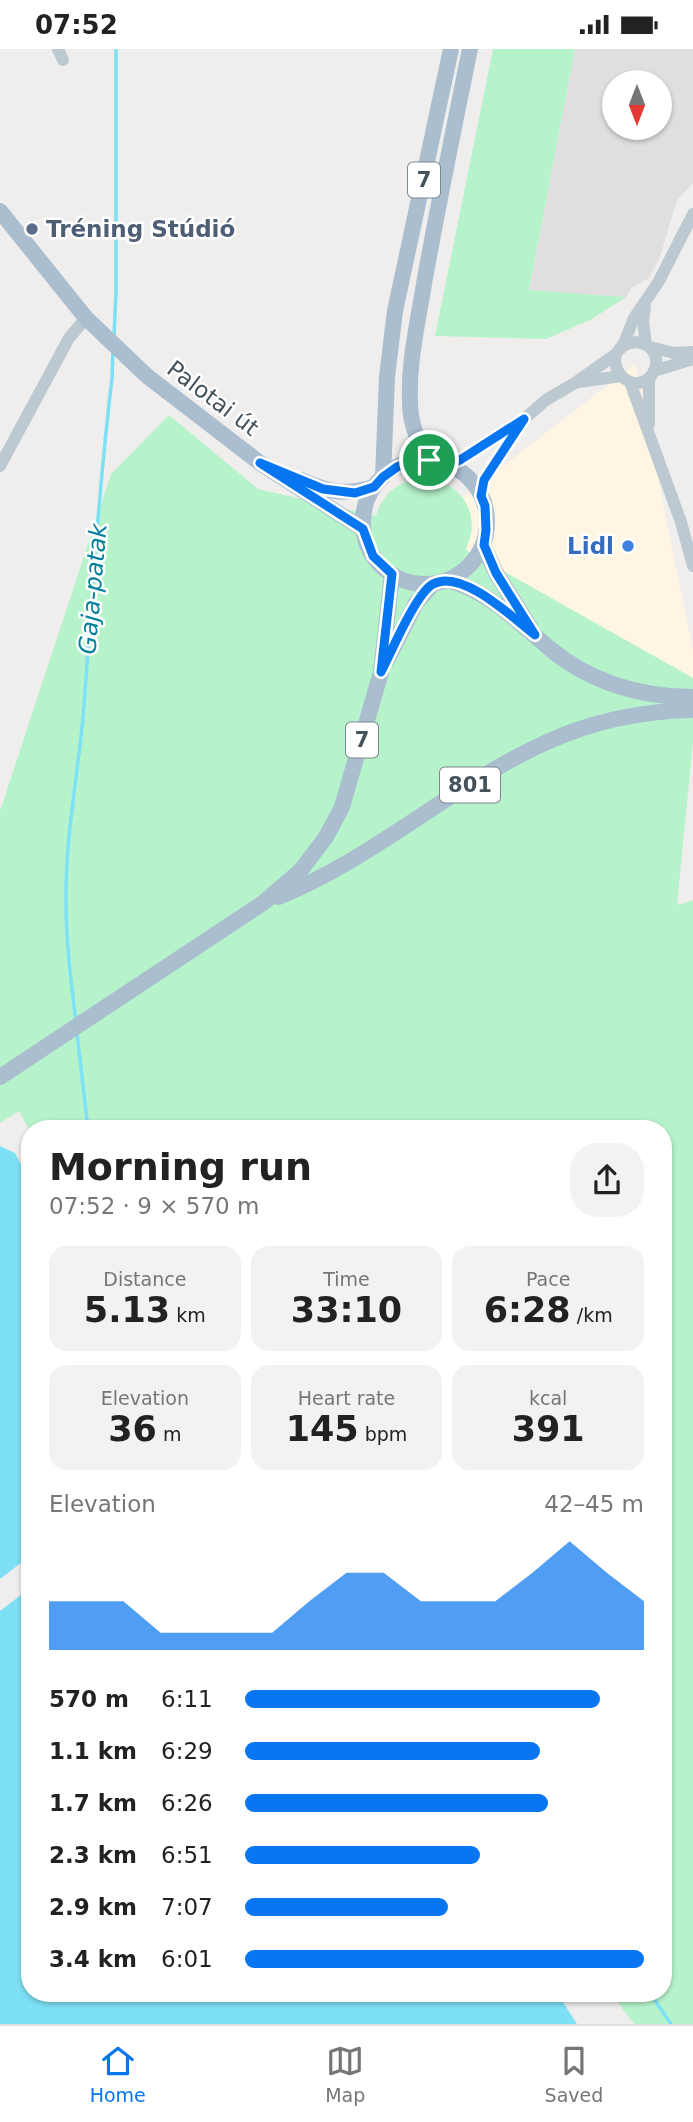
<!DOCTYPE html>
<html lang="en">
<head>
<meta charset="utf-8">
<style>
	:root { --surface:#fff; --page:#f2f2f2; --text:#222; --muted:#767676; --line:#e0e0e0; --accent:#0776f0 }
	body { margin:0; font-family:"DejaVu Sans",sans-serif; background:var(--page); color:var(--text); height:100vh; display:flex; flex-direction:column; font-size:26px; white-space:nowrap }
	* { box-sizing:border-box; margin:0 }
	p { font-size:23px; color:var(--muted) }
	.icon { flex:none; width:38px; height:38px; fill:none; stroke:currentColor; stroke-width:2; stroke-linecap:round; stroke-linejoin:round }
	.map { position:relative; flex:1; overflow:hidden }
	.sheet { position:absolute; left:21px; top:1071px; width:651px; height:882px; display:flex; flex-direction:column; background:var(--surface); border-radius:28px; box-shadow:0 2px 5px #0004 }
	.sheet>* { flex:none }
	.needle { width:46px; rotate:180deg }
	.fabs { position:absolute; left:602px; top:21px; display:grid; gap:14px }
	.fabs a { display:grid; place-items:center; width:70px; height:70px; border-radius:50%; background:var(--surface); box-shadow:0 2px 5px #0004; font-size:35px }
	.pin { position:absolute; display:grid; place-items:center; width:60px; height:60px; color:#fff; margin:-30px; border:4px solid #fff; border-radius:50%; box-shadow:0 2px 7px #0007 }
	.round { display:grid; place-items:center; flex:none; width:74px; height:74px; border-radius:28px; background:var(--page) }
	.overview { display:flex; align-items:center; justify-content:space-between; height:119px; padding:0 28px }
	h1 { font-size:38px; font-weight:700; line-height:52px }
	.figures { display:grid; grid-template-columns:repeat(3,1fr); gap:10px; height:119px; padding:7px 28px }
	.figures div { display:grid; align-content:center; border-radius:18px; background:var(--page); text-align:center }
	.figures b { font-size:35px; font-weight:700 }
	.figures small { font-size:19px; font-weight:400 }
	.figures p { font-size:19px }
	.chart { height:196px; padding:14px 28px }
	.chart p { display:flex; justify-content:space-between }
	.chart svg { width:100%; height:126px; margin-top:7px; fill:var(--accent); opacity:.7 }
	ul { padding:0 28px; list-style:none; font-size:23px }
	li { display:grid; grid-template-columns:112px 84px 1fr; align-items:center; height:52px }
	li i { height:18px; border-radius:9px; background:var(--accent) }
	.status { display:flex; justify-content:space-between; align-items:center; height:49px; padding:0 35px; background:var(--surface); direction:ltr }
	.status svg { height:19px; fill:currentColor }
	.tab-bar { display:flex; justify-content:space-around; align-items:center; height:98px; border-top:2px solid var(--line); background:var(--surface); font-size:19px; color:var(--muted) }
	.tab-bar a { display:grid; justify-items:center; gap:4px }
	.tab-bar .active { color:var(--accent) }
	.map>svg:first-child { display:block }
	.commercial { fill:#fef5e3 }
	.education { fill:#e1dedf; fill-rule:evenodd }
	.green { fill:#b6f3cb }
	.water { fill:#7ee0f5 }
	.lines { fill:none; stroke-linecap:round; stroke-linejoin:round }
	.stream { stroke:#7ee0f5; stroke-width:3.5 }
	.minor { stroke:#bcc9d1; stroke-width:12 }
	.major { stroke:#aabecf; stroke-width:16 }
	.route-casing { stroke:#fff; stroke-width:14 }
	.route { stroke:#0776f0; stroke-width:9 }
	.service-dot { fill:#5c6f8a; stroke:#fff; stroke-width:2.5 }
	.shop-dot { fill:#3f7fe0; stroke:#fff; stroke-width:2.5 }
	.labels { text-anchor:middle; stroke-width:5; stroke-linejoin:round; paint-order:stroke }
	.shield { fill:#fff; stroke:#7c868d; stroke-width:2 }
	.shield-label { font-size:21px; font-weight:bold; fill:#44525c }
	.service-label { font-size:23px; font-weight:bold; fill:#4e5e75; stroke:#fff; text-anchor:start }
	.street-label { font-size:23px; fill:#44525c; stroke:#fff }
	.shop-label { font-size:23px; font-weight:bold; fill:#366cbe; stroke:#fff; text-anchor:end }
	.water-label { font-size:24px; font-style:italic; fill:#03809b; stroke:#fff }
</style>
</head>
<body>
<div class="status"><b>07:52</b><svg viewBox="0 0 49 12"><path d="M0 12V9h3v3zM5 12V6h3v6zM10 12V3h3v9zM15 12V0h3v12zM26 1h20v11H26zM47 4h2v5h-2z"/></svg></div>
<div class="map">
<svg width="693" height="1975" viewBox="0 0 693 1975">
	<rect width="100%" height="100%" fill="#f0eded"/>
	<path class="commercial" d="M 635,315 L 693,602 L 693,629 L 424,478 Z"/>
	<path class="education" d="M 575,0 L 693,0 L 693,134 L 677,151 L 660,208 L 649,229 L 632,238 L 626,248 L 529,242 ZM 614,33 L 660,33 L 660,79 L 614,79 Z"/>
	<path class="green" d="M 493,0 L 575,0 L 529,241 L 626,248 L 592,270 L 546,290 L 435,287 Z
		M 169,366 L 258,440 L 376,467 C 393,407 480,425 471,485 C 470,490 467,496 466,501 L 693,629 L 693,693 L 677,856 L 693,851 L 693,1975 L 634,1975 L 611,1944 L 663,1944 L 663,1080 L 30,1080 L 30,1082 L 19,1062 L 0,1074 L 0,762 L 111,425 Z"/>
	<path class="water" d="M 0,1097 L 15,1104 L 30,1133 L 30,1507 L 0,1530 Z
		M 30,1539 L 30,1944 L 557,1944 L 577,1975 L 0,1975 L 0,1562 Z"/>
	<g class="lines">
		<path class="stream" d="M 114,287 L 116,242 L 116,0
			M 76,973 C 71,933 66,893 66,852 C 65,787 79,721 84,657 C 92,547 99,438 112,329 L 113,301
			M 77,984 L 88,1080
			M 650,1944 L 671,1975"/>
		<path class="minor" d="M 58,0 L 63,11
			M 645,258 L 643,272 L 646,295
			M 650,298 L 674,304 L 693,303
			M 616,305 C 610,330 641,345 653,324 C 666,301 637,283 620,300
			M 654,322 L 693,310
			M 649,329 L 649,375
			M 579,333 L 621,327
			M 630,333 L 681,473 L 693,517
			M 449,416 L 460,411 L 524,370 L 546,351 L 575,334 L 616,305 L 624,294 L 634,269 L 659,232 L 693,165
			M 0,417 L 69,289 L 86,269
			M 481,447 L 484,431 L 521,375"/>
		<path class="major" d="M 0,162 L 86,269 L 147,327 L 260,414 L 363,480
			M 429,411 C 420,398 414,383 411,367 C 406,323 417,278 424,235 C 438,156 454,78 470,0
			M363 473a62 62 0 1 1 124 0a62 62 0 1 1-124 0Z
			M 383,428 L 387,328 L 395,262 L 451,0
			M 301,431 C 329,443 345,447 374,438
			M 483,496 L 496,524 L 530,578
			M 447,531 C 487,541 518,573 549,599 C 590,633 640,648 693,648
			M 387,611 L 416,554 L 433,535
			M 278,848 C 375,809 452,736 547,693 C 593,672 643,662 693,661
			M 0,1028 L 263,854 L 301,821 L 326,788 L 342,758 L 381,623 L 392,525"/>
	</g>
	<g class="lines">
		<g class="route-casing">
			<path id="route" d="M 524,370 L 484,431 L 481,447 L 485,457 L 486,481 L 484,496 L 496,524 L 535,586 C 513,569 462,519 433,535 C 416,544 391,604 381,623 L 392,525 L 373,507 L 363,480 L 260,414 L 323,440 L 355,444 L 374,438 L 383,428 L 397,418 L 407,414 L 429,411 L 449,416 L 460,411 Z"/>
		</g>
		<use href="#route" class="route"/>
	</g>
	<circle class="service-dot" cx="32" cy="180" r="7"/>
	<circle class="shop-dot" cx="628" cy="497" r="7"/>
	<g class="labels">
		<g class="shield">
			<rect x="408" y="113.5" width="32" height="35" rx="5"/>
			<rect x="346" y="673.5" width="32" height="35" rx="5"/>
			<rect x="440" y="718.5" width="60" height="35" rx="5"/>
		</g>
		<g class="shield-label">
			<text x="424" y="138">7</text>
			<text x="362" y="698">7</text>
			<text x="470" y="743">801</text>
		</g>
		<g class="service-label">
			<text x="46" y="188">Tréning Stúdió</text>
		</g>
		<g class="street-label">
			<text transform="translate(213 349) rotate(37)" y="8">Palotai út</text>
		</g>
		<g class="shop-label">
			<text x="614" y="505">Lidl</text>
		</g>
		<g class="water-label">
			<text transform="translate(93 540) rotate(-85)" y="8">Gaja-patak</text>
		</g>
	</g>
</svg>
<div class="fabs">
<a><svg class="needle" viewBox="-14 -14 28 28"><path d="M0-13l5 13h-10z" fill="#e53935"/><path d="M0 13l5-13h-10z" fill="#767676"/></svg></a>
</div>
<div class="pin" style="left:429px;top:411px;background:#1e9e55"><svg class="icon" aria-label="arrive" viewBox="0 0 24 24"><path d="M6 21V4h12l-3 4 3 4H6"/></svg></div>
<section class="sheet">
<div class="overview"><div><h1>Morning run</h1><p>07:52 · 9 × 570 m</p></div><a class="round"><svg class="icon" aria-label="share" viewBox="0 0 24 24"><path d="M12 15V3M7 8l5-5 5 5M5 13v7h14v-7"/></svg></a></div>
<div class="figures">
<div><p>Distance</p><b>5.13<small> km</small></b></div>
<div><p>Time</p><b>33:10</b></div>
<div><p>Pace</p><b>6:28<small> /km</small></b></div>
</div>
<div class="figures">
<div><p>Elevation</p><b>36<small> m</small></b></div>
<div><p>Heart rate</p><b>145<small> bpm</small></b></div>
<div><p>kcal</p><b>391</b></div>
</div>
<div class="chart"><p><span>Elevation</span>42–45 m</p>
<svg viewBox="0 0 160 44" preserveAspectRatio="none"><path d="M0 44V27L10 27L20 27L30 38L40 38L50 38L60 38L70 27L80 17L90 17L100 27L110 27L120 27L130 17L140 6L150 17L160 27V44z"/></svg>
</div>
<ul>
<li><b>570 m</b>6:11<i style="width:89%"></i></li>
<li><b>1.1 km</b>6:29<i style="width:74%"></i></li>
<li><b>1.7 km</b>6:26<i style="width:76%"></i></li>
<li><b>2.3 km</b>6:51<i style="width:59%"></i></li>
<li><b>2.9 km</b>7:07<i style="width:51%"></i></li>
<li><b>3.4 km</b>6:01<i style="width:100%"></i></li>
</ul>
</section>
</div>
<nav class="tab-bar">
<a class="active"><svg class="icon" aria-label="home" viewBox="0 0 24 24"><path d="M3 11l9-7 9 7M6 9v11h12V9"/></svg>Home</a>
<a><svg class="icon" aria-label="map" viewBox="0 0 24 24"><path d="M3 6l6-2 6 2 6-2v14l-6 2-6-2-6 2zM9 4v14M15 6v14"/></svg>Map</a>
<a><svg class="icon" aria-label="saved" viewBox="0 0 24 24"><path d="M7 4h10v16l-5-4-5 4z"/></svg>Saved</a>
</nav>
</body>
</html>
